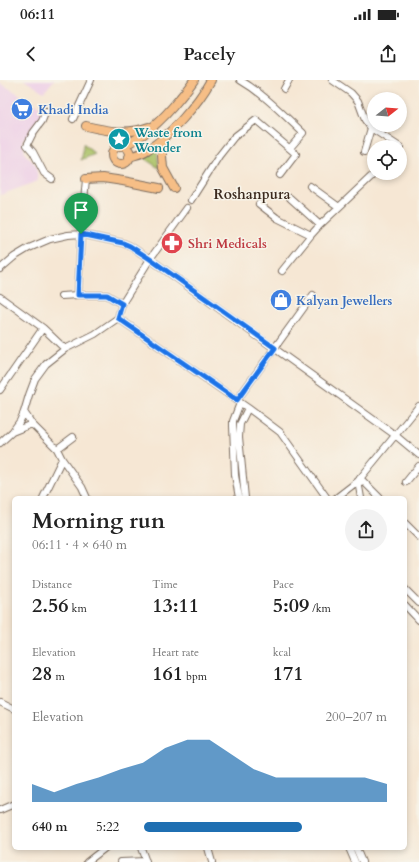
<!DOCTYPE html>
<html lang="en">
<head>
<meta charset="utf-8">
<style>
	:root { --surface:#fff; --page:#f2f2f2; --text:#222; --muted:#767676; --accent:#1f6fb2 }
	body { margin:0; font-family:Cardo,serif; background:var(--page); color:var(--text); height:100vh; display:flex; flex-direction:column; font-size:15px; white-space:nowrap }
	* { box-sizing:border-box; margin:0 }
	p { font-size:13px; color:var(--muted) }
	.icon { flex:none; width:22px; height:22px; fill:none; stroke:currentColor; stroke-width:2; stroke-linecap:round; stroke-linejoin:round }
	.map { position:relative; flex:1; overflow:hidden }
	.sheet { position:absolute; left:12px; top:416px; width:395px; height:354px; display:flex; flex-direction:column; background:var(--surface); border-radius:6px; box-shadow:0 2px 6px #0003 }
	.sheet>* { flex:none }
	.needle { width:26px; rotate:73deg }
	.controls { position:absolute; left:367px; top:12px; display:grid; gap:8px }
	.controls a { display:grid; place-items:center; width:40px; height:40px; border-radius:50%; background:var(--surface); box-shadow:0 2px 6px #0003; font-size:20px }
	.pin { position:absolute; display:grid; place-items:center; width:34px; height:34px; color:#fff; margin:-41px -17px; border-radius:50% 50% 50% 0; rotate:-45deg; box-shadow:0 0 4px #0007 }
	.pin .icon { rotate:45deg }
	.round { display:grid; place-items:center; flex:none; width:42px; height:42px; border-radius:21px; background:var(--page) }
	.head { display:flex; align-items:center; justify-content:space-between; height:68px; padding:0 20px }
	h1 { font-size:22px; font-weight:700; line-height:30px }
	.metrics { display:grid; grid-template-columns:repeat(3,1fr); gap:6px; height:68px; padding:4px 20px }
	.metrics div { display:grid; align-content:center }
	.metrics b { font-size:20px; font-weight:700 }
	.metrics small { font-size:11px; font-weight:400 }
	.metrics p { font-size:11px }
	.chart { height:112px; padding:8px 20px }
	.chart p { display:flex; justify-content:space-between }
	.chart svg { width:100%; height:72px; margin-top:4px; fill:var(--accent); opacity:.7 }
	ul { padding:0 20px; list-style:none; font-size:13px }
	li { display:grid; grid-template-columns:64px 48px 1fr; align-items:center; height:30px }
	li i { height:10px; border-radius:5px; background:var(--accent) }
	.status { display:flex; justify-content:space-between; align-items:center; height:28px; padding:0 20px; background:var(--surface); direction:ltr }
	.status svg { height:11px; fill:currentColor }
	header { display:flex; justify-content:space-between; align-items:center; height:52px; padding:0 20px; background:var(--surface); font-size:18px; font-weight:700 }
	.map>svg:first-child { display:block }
	.built { fill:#eed0e7 }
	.grass { fill:#abc267; stroke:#737642 }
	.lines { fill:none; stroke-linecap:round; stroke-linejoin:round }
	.minor-casing { stroke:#7c6c5e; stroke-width:8 }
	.major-casing { stroke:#7c6c5e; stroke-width:10 }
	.minor { stroke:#fff; stroke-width:6 }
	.major { stroke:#f6be86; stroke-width:8 }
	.route-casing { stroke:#fff; stroke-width:8 }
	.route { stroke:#1a73e8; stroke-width:5 }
	.labels { text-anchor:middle; stroke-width:3; stroke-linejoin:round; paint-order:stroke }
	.shop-label { font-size:13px; font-weight:bold; fill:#366cbe; stroke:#f7f3e8; text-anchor:start }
	.culture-label { font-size:13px; font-weight:bold; fill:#0d838f; stroke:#f7f3e8; text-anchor:start }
	.health-label { font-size:13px; font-weight:bold; fill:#be3a42; stroke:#f7f3e8; text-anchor:start }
	.neighbourhood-label { font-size:14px; font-weight:bold; fill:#3b2a1e; stroke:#f7f3e8 }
</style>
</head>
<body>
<div class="status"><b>06:11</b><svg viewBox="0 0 49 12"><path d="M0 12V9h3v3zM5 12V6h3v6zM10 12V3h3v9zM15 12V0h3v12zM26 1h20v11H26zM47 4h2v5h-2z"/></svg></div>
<header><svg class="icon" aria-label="back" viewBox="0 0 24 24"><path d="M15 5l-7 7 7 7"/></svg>Pacely<svg class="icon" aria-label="share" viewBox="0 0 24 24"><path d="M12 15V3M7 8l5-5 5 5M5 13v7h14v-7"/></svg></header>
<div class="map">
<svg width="419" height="782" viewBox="0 0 419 782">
	<rect width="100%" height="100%" fill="#f7f3e8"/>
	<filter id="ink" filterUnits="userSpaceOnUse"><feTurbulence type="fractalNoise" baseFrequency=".025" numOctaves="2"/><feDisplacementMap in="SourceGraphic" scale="8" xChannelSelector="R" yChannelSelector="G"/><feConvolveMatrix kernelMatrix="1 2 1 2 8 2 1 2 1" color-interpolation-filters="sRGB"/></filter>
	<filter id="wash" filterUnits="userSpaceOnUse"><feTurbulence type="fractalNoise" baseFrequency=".012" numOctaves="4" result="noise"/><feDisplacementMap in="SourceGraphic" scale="16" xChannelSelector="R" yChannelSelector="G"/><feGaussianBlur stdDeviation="0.9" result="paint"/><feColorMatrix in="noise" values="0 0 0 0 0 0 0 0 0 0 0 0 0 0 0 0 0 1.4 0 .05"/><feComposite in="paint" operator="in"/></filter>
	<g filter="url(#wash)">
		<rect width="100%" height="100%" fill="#f6e7d4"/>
		<path class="built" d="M 24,0 L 54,0 L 44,12 Z
			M 0,3 L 39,26 L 42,36 L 34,50 L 23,59 L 25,74 L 36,85 L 38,101 L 0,115 Z"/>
		<path class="grass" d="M 108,53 L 129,54 L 130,56 L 119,61 C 115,59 110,57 108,53 Z
			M 83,64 L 95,74 L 81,80 L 83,72 Z
			M 157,70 L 159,88 L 145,79 L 145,78 Z"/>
	</g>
	<g filter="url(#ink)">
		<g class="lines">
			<g class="minor-casing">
				<path id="minor" d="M 240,0 C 264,14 283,34 303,53 L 290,68
					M 332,0 L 351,13 L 358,21 L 365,40 L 371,48 L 400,67
					M 284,9 L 289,0
					M 46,31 L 42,41 L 33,53 L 27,65 L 33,72 L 44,93 L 52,99
					M 73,39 L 91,0
					M 364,72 L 371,48
					M 310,106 L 339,127
					M 290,118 L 320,145
					M 191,120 L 219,76 L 234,57 L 256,40 L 296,74 L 280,95
					M 259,124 L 277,138 L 311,155
					M 0,189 L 14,177 L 29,168 L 50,159 L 68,155 L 81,154 L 123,163 L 130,166 L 150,179 L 395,355 L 419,375
					M 282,191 L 311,155 L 320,145 L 375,93
					M 78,215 L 81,154 L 86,99
					M 61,216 L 78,215 L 107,215 L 122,224
					M 0,217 L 43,248 L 65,269
					M 118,238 L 248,328 L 280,352 L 327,418
					M 0,310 L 43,248
					M 237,320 L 313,215
					M 24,332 L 32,344 L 57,369 L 62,379 L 43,418
					M 12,352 L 32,344
					M 0,363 L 12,352 L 20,341 L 24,332 L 29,315 L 35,299 L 46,284 L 65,269 L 95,254 L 118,238 L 122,224 L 150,179 L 187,128
					M 57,369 L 73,357
					M 62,379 L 82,407 L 87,418
					M 360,398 L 380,418
					M 358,401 L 361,418
					M 406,402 L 419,386
					M 239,418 L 235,395 L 233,346 L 233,341 L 240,323
					M 245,418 L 239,357 L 240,344 L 248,328
					M 336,418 L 358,401 L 419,326
					M 405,443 L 419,457
					M 405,509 L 419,523
					M 405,525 L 419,540
					M 0,622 L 14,629
					M 0,730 L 14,724
					M 141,768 L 146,782
					M 208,768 L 212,782
					M 349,768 L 355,782
					M 356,768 L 362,782
					M 87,782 L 105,768
					M 121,782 L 146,781"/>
			</g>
			<g class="major-casing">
				<path id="major" d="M 86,46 C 107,51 128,55 149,47
					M 165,56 L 162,63 L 162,76 L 163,88 L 174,108
					M 122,66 C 146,57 165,37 180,18 C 185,12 190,6 194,0
					M112 75a9 9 0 1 1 18 0a9 9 0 1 1-18 0Z
					M 129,77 C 135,75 142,74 147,70 C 170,56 198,24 211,0
					M 86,99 L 103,98 L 123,101 L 159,108"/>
			</g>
			<use href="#minor" class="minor"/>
			<use href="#major" class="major"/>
		</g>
	</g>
	<g class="lines" filter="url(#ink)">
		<g class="route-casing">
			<path id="route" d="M 81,154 L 123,163 L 130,166 L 150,179 L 275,268 L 237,320 L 118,238 L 122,224 L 107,215 L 78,215 Z"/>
		</g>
		<use href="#route" class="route"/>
	</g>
	<defs>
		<g id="supermarket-disc" transform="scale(1.15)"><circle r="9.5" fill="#3f7fe0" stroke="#f7f3e8"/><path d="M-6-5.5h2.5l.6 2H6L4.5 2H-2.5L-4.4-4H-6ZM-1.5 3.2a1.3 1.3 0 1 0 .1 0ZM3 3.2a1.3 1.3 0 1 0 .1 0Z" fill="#fff"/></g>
		<g id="sight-disc" transform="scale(1.15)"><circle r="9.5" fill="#0f9aa8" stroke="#f7f3e8"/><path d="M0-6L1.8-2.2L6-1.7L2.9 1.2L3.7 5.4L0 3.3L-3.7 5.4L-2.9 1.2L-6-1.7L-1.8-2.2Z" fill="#fff"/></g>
		<g id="pharmacy-disc" transform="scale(1.15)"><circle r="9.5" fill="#e0444e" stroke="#f7f3e8"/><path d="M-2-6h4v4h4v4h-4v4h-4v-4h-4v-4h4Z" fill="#fff"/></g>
		<g id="shop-disc" transform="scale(1.15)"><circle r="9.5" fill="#3f7fe0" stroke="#f7f3e8"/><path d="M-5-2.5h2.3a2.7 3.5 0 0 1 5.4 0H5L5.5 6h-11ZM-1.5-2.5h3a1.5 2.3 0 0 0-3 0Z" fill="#fff"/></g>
	</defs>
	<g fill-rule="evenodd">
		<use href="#supermarket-disc" x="22" y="29"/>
		<use href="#sight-disc" x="119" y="59"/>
		<use href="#pharmacy-disc" x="172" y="163"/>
		<use href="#shop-disc" x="281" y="220"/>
	</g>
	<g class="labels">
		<g class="shop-label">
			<text x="38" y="34">Khadi India</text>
			<text x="296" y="225">Kalyan Jewellers</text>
		</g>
		<g class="culture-label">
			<text x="134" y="57">Waste from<tspan x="134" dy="15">Wonder</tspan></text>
		</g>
		<g class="health-label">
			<text x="188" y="168">Shri Medicals</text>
		</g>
		<g class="neighbourhood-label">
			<text x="252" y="119">Roshanpura</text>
		</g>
	</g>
</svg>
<div class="controls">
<a><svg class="needle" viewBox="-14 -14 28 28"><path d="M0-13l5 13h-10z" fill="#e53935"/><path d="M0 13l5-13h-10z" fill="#767676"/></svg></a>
<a><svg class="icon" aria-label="locate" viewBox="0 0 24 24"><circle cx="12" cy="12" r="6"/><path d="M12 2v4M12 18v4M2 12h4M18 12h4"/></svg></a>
</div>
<div class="pin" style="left:81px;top:154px;background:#1e9e55"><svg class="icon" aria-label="arrive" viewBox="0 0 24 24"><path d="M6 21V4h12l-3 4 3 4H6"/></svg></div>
<section class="sheet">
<div class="head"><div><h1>Morning run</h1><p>06:11 · 4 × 640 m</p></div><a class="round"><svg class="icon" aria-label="share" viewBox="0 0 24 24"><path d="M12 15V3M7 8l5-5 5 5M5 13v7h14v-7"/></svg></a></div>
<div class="metrics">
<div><p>Distance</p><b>2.56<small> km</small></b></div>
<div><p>Time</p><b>13:11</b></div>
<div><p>Pace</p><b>5:09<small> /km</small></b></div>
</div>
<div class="metrics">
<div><p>Elevation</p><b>28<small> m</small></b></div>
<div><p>Heart rate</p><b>161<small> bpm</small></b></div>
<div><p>kcal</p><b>171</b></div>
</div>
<div class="chart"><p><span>Elevation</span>200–207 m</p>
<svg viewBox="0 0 160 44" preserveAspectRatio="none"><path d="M0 44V33L10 38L20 33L30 29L40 24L50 20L60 11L70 6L80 6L90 15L100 24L110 29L120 29L130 29L140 29L150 29L160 33V44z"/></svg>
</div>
<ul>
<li><b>640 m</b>5:22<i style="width:65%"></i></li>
</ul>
</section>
</div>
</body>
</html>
